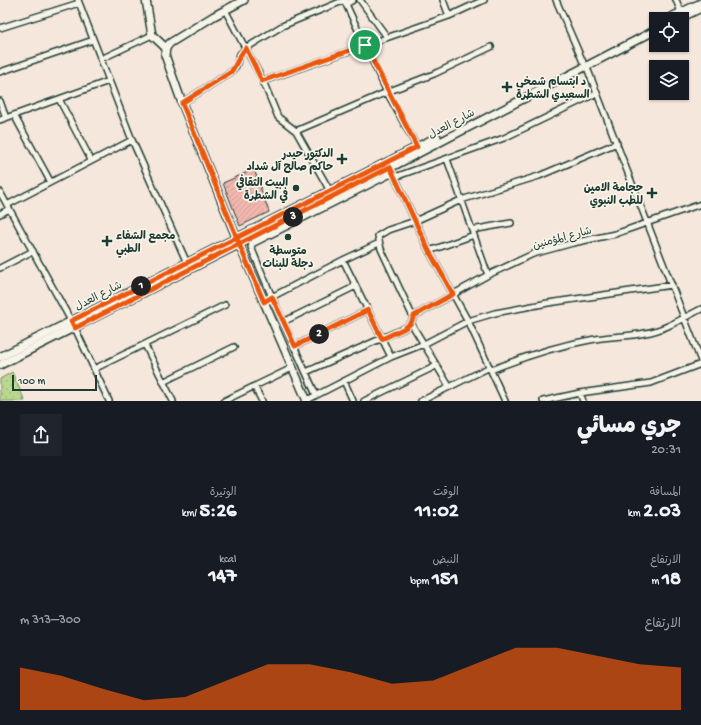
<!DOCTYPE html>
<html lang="ar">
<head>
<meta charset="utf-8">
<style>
	:root { --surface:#171b24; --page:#20242c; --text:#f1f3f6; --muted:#9ea1a6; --accent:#ea580c }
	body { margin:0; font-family:"Gochi Hand","Playpen Sans Arabic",sans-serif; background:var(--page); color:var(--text); direction:rtl; height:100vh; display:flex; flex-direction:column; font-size:15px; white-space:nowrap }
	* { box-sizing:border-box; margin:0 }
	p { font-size:13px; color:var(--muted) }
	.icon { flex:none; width:22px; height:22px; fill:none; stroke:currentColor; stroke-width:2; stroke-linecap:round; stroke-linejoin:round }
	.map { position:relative; height:401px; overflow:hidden; direction:ltr }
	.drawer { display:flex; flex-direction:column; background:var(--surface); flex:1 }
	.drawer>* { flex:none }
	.tools { position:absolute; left:649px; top:12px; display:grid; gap:8px }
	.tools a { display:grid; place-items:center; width:40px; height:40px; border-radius:0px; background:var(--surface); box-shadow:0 1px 3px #0004; font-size:20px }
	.scale { position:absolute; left:12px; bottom:10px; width:85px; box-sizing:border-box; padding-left:4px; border:2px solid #1f3d34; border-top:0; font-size:11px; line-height:14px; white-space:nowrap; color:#1f3d34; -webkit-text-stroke:3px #f7f3e8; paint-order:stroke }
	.pin { position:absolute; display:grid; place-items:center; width:34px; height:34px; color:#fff; margin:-17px; border:2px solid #fff; border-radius:50%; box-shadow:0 1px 4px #0007 }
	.km { position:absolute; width:20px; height:20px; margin:-10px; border-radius:50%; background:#222; color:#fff; font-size:11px; line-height:20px; text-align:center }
	.round { display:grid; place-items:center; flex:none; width:42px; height:42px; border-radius:0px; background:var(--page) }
	.summary { display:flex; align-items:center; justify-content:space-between; height:68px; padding:0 20px }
	h1 { font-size:22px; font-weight:800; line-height:30px }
	.metrics { display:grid; grid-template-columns:repeat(3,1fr); gap:6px; height:68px; padding:4px 20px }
	.metrics div { display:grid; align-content:center }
	.metrics b { font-size:20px; font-weight:800 }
	.metrics small { font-size:11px; font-weight:400 }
	.metrics p { font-size:11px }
	.chart { height:112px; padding:8px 20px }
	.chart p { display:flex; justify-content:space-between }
	.chart svg { width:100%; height:72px; margin-top:4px; fill:var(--accent); opacity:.7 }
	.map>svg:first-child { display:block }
	.park { fill:url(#park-dots); stroke:#6e8a62 }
	.building { fill:url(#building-hatch); stroke:#1f3d34 }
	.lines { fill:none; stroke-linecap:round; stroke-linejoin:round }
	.street-casing { stroke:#1f3d34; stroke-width:8 }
	.secondary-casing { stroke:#1f3d34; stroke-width:10 }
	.street { stroke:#f7f3e8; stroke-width:5 }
	.secondary { stroke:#f7f3e8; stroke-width:7 }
	.route-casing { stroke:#fff; stroke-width:8 }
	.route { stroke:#ea580c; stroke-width:5 }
	.poi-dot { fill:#1f3d34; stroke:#f7f3e8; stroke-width:1.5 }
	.labels { text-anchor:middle; stroke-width:3.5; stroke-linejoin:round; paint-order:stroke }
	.poi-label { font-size:11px; font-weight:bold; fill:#1f3d34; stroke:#f7f3e8; text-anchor:end }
	.street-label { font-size:11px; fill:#1f3d34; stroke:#f7f3e8 }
</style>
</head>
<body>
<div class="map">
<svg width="701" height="401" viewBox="0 0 701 401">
	<defs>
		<pattern id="park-dots" width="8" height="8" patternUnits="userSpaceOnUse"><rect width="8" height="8" fill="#bcd88f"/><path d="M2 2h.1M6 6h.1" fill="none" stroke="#a1ba7c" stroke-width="1.8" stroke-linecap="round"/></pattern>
		<pattern id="building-hatch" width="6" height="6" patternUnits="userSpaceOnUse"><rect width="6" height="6" fill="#f2b7af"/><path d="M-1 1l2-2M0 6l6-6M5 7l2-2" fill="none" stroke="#cf9e97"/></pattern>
	</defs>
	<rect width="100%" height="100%" fill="#f6e7dd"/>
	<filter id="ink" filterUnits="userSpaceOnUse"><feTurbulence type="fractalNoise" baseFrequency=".025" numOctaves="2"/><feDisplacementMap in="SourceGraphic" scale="8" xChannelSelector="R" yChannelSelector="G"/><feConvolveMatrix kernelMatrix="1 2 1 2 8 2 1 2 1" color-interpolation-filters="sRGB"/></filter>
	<g filter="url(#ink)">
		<path class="park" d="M 12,372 L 25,401 L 0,401 L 0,379 Z"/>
		<path class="building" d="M 254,169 L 269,212 L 240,226 L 223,183 Z"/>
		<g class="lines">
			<g class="street-casing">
				<path id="street" d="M 78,0 L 132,140 L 187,263
					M 344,0 L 387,92 L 417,147
					M 360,0 L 387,37
					M 443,0 L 449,16
					M 556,0 L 583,62
					M 676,0 L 681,12
					M 346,4 L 353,0
					M 225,10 L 263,81 L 278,117 L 296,131 L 330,191
					M 0,28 L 79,3
					M 101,59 L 152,35
					M 586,65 L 701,361
					M 0,72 L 93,40
					M 263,81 L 449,16 L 484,0
					M 59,99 L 91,160
					M 0,101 L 6,118
					M 182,103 L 231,72 L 236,66 L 240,54 L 246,48 L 282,26 L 345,0
					M 14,115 L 50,181
					M 0,120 L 109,81
					M 296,131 L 387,92 L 434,74 L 491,47
					M 447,159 L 488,275
					M 392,171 L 429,251 L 468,321 L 505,401
					M 395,177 L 504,138 L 597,93
					M 0,192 L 75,328 L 109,401
					M 7,205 L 132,140
					M 0,214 L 9,209
					M 472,230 L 511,223
					M 429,251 L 474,235
					M 343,260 L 391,357
					M 0,268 L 33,251
					M 264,301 L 343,260 L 379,243
					M 414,316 L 412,315 L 381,249 L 378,236 L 388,230 L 415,221 L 461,200 L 539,176 L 617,143
					M 414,316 L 488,275 L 533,254 L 573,243 L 615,234 L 701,204
					M 283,322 L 356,286
					M 411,323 L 449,386
					M 145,345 L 173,401
					M 295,346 L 368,310
					M 94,369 L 225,305
					M 491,370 C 523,357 556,346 590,340 C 608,336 627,337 645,333 C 665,330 683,318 701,309
					M 306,372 L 405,328 L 411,323 L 414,316
					M 344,381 L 353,401
					M 163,382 L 234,347
					M 254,386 L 262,401
					M 580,393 L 583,401
					M 316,395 L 272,297 L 251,247 L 252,244 L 393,173
					M 307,400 L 391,357 L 424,344 L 468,321 L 495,313 L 548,303 L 672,285
					M 224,401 L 292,368
					M 364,401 L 436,366
					M 421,401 L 490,367
					M 543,401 L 580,393 L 651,383 L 701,364"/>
			</g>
			<g class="secondary-casing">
				<path id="secondary" d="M 146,0 L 152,35 L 166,48
					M 244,0 L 214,16 L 170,43 L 166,48 L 165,55 L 182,103 L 239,244 L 307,401
					M 667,19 L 701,3
					M 678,19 L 701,8
					M 0,357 L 437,137
					M 0,365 L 386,170 L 656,30"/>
			</g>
			<use href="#street" class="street"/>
			<use href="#secondary" class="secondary"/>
		</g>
	</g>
	<g class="lines" filter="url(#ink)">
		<g class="route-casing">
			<path id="route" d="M 365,45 L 417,147 L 71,321 L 75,328 L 239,244 L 264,302 L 272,297 L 295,346 L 368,310 L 382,339 L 405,328 L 411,323 L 414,316 L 453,294 L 429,251 L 390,167 L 239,244 L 237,238 L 182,103 L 231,72 C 237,64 239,55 246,48 L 262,81 L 365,45"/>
		</g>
		<use href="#route" class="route"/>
	</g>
	<g class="poi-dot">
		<path d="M505 81h4v4h4v4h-4v4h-4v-4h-4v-4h4z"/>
		<path d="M340 153h4v4h4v4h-4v4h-4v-4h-4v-4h4z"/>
		<circle cx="296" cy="188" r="4"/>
		<path d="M650 187h4v4h4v4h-4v4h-4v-4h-4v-4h4z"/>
		<circle cx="288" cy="237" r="4"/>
		<path d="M105 235h4v4h4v4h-4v4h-4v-4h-4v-4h4z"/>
	</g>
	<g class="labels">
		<g class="poi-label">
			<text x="516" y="85" text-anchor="start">د ابتسام شمخي<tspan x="516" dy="13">السعيدي الشطرة</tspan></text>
			<text x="333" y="157">الدكتور حيدر<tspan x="333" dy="13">حاكم صالح آل شداد</tspan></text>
			<text x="288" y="186">البيت الثقافي<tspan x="288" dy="13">في الشطرة</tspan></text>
			<text x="643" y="191">حجامة الامين<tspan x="643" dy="13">للطب النبوي</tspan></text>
			<text x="116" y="239" text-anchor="start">مجمع الشفاء<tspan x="116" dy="13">الطبي</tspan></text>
			<text x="288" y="254" text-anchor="middle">متوسطة<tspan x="288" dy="13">دجلة للبنات</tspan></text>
		</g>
		<g class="street-label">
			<text transform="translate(451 123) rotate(-28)" y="4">شارع العدل</text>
			<text transform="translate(562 237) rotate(-15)" y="4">شارع المؤمنين</text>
			<text transform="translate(98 295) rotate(-27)" y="4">شارع العدل</text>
		</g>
	</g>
</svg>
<div class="tools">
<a><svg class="icon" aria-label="locate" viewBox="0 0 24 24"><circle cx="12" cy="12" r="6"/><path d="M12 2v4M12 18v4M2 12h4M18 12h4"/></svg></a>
<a><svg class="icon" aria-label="layers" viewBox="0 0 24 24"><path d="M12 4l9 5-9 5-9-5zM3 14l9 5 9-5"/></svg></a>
</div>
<div class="scale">100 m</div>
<div class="pin" style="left:365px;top:45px;background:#1e9e55"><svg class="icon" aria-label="arrive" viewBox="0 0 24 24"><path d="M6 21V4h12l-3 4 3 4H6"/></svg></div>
<b class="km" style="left:141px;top:286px">1</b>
<b class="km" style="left:319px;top:334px">2</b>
<b class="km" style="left:293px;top:217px">3</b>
</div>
<section class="drawer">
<div class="summary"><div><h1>جري مسائي</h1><p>20:31</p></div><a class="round"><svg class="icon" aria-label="share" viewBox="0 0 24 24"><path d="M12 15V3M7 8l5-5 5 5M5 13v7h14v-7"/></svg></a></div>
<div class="metrics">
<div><p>المسافة</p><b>2.03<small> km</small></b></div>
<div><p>الوقت</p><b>11:02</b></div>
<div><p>الوتيرة</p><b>5:26<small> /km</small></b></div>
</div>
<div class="metrics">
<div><p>الارتفاع</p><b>18<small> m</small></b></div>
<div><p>النبض</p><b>151<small> bpm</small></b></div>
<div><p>kcal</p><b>147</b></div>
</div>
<div class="chart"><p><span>الارتفاع</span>300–313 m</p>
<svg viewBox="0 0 160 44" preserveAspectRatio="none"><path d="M0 44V18L10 23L20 31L30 38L40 36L50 26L60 16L70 16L80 21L90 28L100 26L110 16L120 6L130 6L140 11L150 16L160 18V44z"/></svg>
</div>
</section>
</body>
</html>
